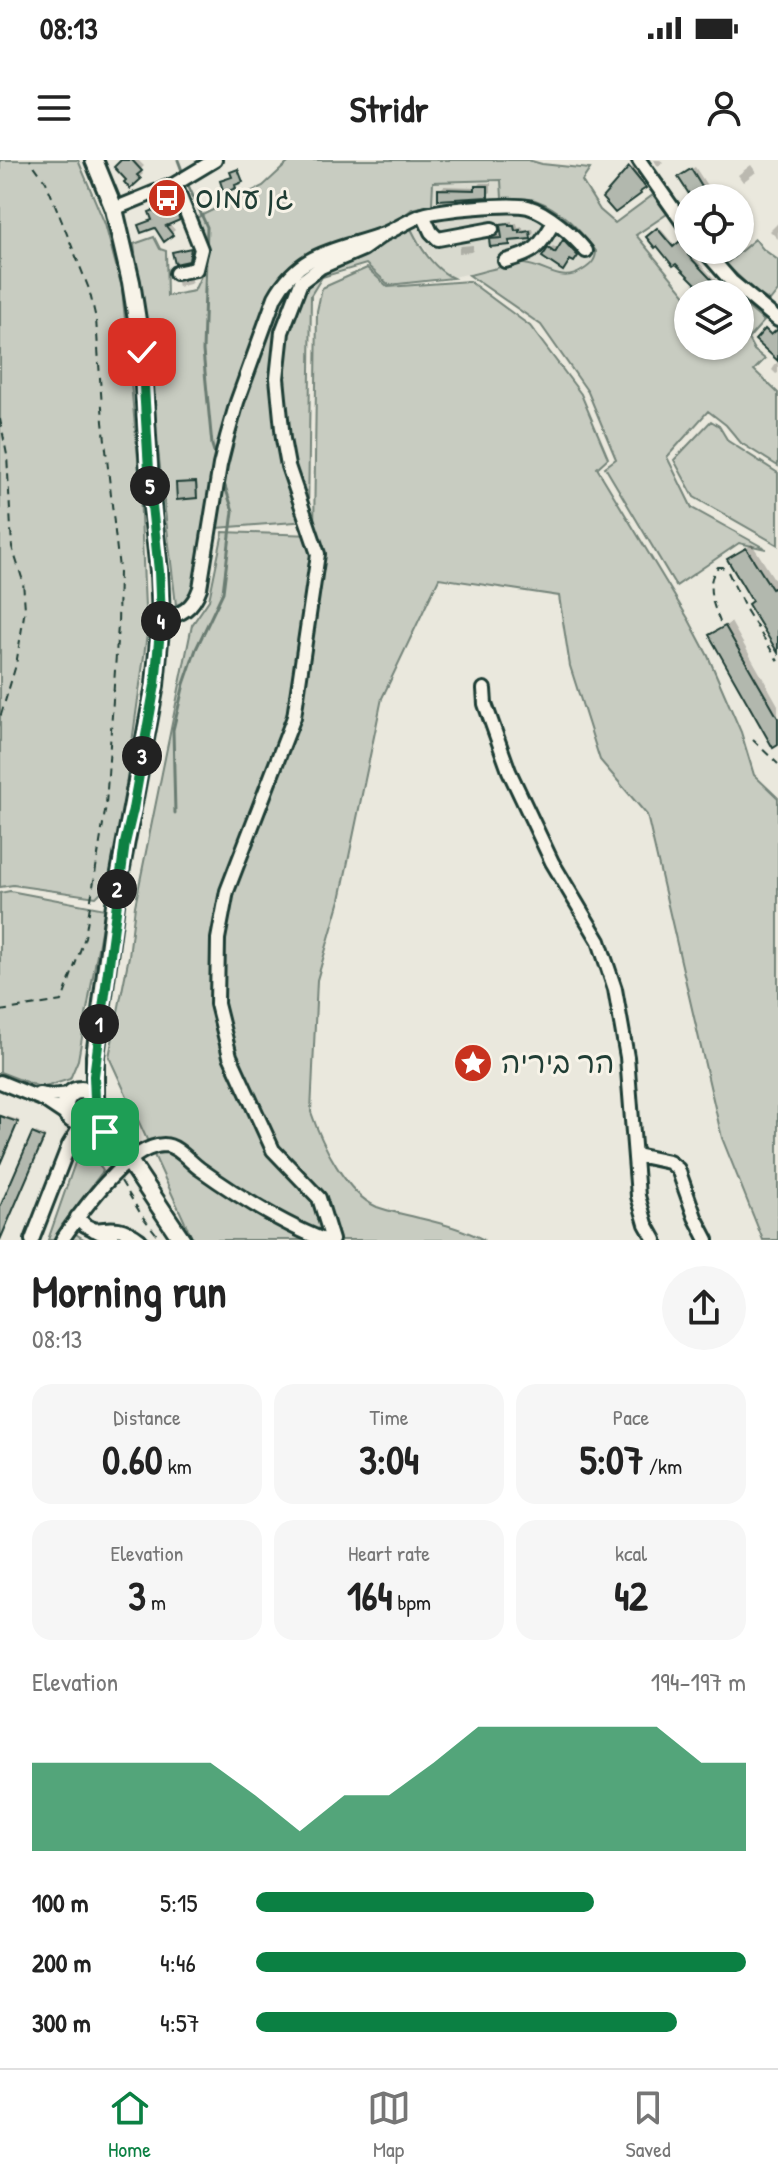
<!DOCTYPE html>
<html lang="en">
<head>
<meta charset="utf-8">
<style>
	:root { --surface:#fff; --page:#f6f6f6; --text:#222; --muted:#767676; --line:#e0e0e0; --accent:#0b8043 }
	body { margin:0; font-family:"Patrick Hand","Playpen Sans Hebrew",sans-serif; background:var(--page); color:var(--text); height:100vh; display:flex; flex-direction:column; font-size:30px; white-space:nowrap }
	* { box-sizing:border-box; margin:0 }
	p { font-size:26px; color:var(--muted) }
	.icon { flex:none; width:44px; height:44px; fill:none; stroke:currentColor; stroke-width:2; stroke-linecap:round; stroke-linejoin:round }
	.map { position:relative; height:1080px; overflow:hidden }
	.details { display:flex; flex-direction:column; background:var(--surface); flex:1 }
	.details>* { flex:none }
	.controls { position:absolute; left:674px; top:24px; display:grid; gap:16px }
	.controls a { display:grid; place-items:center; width:80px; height:80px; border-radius:50%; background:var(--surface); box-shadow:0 2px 6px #0004; font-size:40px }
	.pin { position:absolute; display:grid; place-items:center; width:68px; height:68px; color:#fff; margin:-34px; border-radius:16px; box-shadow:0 4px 12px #0006 }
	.km { position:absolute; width:40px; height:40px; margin:-20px; border-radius:50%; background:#222; color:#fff; font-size:22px; line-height:40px; text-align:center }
	.round { display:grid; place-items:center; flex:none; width:84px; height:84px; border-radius:42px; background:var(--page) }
	.head { display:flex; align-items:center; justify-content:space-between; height:136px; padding:0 32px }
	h1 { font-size:44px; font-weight:700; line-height:60px }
	.metrics { display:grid; grid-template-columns:repeat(3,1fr); gap:12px; height:136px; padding:8px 32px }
	.metrics div { display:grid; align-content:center; border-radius:20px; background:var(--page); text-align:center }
	.metrics b { font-size:40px; font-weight:700 }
	.metrics small { font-size:22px; font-weight:400 }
	.metrics p { font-size:22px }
	.chart { height:224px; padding:16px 32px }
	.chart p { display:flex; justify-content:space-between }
	.chart svg { width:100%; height:144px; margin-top:8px; fill:var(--accent); opacity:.7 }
	ul { padding:0 32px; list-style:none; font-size:26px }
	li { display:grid; grid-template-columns:128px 96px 1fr; align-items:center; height:60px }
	li i { height:20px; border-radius:10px; background:var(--accent) }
	.status { display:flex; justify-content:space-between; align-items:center; height:56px; padding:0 40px; background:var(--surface); direction:ltr }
	.status svg { height:22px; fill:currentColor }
	header { display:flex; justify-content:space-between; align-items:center; height:104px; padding:0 32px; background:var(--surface); font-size:36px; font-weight:700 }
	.menu { display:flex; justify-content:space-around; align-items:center; height:112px; border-top:2px solid var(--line); background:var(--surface); font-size:22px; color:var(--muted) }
	.menu a { display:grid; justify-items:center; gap:4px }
	.menu .current { color:var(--accent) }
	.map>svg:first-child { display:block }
	.built { fill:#d9dacf }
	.green { fill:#c8ccc1; stroke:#74847a; stroke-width:2 }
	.shadow { fill:#0003 }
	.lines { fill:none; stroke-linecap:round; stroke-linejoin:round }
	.stream { stroke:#6a7c72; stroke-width:3 }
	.building { fill:#b2b8ae; stroke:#1f3d34; stroke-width:2 }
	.minor-casing { stroke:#1f3d34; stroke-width:18 }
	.major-casing { stroke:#1f3d34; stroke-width:22 }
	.path { stroke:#1f3d34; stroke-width:2; stroke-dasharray:8 6; stroke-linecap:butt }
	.minor { stroke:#f7f3e8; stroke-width:12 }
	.major { stroke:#f7f3e8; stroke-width:16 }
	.route-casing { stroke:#fff; stroke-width:16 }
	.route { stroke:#0b8043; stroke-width:10 }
	.labels { text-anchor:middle; stroke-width:6; stroke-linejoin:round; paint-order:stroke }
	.poi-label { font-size:30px; fill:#1f3d34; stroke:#f7f3e8; text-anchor:start }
</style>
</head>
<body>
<div class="status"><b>08:13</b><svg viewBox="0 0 49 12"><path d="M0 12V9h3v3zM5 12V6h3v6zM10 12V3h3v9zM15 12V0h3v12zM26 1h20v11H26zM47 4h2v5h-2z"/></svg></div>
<header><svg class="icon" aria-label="menu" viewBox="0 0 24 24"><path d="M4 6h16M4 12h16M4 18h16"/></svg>Stridr<svg class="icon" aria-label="person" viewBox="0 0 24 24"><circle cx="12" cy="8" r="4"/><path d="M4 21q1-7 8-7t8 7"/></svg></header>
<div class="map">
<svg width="778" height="1080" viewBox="0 0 778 1080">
	<rect width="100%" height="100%" fill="#eae8dd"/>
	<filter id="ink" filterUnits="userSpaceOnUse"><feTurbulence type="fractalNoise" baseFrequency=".0125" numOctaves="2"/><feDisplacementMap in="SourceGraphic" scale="16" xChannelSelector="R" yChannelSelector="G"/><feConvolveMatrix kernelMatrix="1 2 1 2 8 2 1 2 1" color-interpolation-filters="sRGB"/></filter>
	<g filter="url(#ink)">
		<path class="built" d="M 501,22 L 501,39 L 534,41 L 560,55 L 579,72 L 595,91 L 595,97 L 588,106 L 575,114 L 558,115 L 524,102 L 453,117 L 446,114 L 435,103 L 413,72 L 406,55 L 412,51 L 434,46 L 434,23 Z"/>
		<path class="green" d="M 0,0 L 78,0 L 105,64 L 122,128 L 139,309 L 145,448 L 148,467 L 113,720 L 96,737 L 13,725 L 0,727 Z
			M 291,0 L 528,0 L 542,4 L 590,9 L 582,21 L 600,50 L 615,63 L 653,35 L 667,54 L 636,75 L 688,138 L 688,186 L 740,186 L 740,141 L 764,161 L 748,179 L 754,190 L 765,199 L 754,210 L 778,233 L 778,306 L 741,283 L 726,265 L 708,251 L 667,297 L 692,348 L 766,389 L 739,383 L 676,426 L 605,307 L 616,299 L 588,232 L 541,165 L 469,115 C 482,112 512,103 524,104 C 546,106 560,125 583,110 C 591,105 596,100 596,91 C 580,70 561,49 535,40 C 525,37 513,38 502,38 L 501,20 L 433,22 L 432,45 L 412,49 L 405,55 C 414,77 430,107 453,118 L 389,125 L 366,104 L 322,117 L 311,135 L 308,361 L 217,368 L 200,438 L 176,445 L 134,84 L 154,77 L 160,89 L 166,91 L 167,136 L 194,131 C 211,94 211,97 196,58 L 263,26 Z
			M 755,79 L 763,89 L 778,100 L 778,131 L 770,141 L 754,131 L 726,104 Z
			M 367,108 L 388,127 L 469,121 L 530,166 L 581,234 L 608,298 L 597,308 L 689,460 L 708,496 L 741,572 L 754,615 L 778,638 L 778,1080 L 763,1080 L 722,978 L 647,655 L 600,600 L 570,506 L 559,436 L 439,418 L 382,538 L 340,740 L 317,820 L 311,952 C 321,982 346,1034 377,1047 C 390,1052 405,1054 419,1058 C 441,1063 464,1069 484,1080 L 193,1080 L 109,897 L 129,796 L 135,746 L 192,465 L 209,440 L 223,372 L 314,375 L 317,151 L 322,128 Z
			M 711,261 L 719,266 L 728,281 L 778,313 L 778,385 L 694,337 L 674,300 Z
			M 10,731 L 105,749 L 78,900 L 70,919 L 42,928 L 0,912 L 0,733 Z
			M 83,980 L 103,1011 L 62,1065 L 85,1080 L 48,1080 Z"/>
		<path class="shadow" d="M 123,0 L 138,0 L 144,6 L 140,10 L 143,14 L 130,26 Z
			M 654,0 L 660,0 L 663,2 L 658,7 Z
			M 634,5 L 648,23 L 642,28 L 643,30 L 640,33 L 605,38 Z
			M 751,5 L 756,12 L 743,22 L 738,15 Z
			M 695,7 L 708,27 L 699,33 L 684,13 Z
			M 481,23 L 491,23 L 491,32 L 487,35 L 440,30 L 444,26 L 477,27 Z
			M 172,43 L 175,50 L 179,49 L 182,56 L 169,63 L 175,70 L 165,79 L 156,65 L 140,65 L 154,58 L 151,53 L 154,49 Z
			M 512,61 L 512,64 L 517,63 L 518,68 L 523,67 L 523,70 L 533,69 L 534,73 L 530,77 L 513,79 L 509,83 L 491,80 L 495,76 L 504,75 L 503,66 L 506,62 Z
			M 778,63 L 778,79 L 770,71 Z
			M 660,68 L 676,87 L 683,81 L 688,90 L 690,90 L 689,92 L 728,133 L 705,134 L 704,133 L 706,131 L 649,77 Z
			M 568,78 L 581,91 L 578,96 L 571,98 L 563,108 L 550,89 L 553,86 L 560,90 Z
			M 473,85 L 473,90 L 471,92 L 459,93 L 459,88 L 461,86 Z
			M 191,118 L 192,122 L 190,124 L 178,127 L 177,122 L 179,120 Z
			M 778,201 L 778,213 L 776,214 L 772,210 Z
			M 197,321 L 198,334 L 196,336 L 178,324 L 180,322 Z
			M 752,384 L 778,425 L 778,489 L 754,441 L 729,400 Z
			M 731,462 L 778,545 L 778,583 L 711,476 Z
			M 5,956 L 19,960 L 0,1005 L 0,966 Z
			M 36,972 L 45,976 L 0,1080 L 0,1053 Z"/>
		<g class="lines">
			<path class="stream" d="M 178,0 L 184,16
				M 187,23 L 207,67 L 203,191 L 212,285 L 216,298
				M 175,653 L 173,570 L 184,524 L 196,489 L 223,432 L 233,351 L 223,320"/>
		</g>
		<path class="building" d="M 121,0 L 132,0 L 142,11 L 137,15 L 141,19 L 130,29 L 124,22 L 126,20 L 114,7 Z
			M 629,7 L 646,28 L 640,32 L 641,34 L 615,53 L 602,38 Z
			M 238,9 L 243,22 L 235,25 L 236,28 L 224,33 L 220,21 L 232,17 L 230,12 Z
			M 691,9 L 705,32 L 699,36 L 697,33 L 691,37 L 678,17 Z
			M 475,26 L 488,26 L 488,37 L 438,40 L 438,29 L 475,30 Z
			M 169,44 L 172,52 L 176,51 L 180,60 L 166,66 L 173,75 L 164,82 L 155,68 L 141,73 L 138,65 L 152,60 L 149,52 Z
			M 509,64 L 509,66 L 514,66 L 515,71 L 520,70 L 520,73 L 530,71 L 531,79 L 509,81 L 510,85 L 490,87 L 489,79 L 502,78 L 500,65 Z
			M 657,68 L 673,87 L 680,81 L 689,93 L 688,95 L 725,134 L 706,134 L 676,104 L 673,106 L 657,86 L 655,88 L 646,77 Z
			M 563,80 L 578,96 L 574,102 L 570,100 L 563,111 L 542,97 L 548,88 L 555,93 Z
			M 191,88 L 189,101 L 175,104 L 172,92 Z
			M 765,169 L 771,175 L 778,169 L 778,201 L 755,180 Z
			M 196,322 L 197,338 L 177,340 L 176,323 Z
			M 746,388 L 772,429 L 774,428 L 778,434 L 778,493 L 748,444 L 752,441 L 727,399 Z
			M 725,466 L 778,558 L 778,585 L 773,588 L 709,475 Z
			M 0,956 L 18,962 L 0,1004 Z
			M 32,973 L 44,978 L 0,1080 L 0,1047 Z"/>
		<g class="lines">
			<g class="minor-casing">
				<path id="minor" d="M 639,0 L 688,70
					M 175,24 L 201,89 L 196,109 L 176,113
					M 114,49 L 175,24 L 215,0
					M 423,55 L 431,72 L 438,79 L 492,69
					M 704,90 L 731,121 L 778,160
					M 505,101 C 535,93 538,89 554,62
					M 161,459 C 182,455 193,448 200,428 L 220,305 L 227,277 L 237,242 L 275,137 C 301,90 340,90 384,74 C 398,68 409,60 423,55 C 442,49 509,43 528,47 C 547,52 574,76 586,91
					M 484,529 L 485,544 L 509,611 L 552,702 L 599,781 L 615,829 L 627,897 L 638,1036 L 646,1064 L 655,1080
					M 0,922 L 44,940 L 68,956
					M 39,934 L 51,936 L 70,934
					M 636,995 L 669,1002 L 678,1009 L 695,1057 L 707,1080
					M 77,1057 L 85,1065 L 114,1080
					M 94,1070 C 115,1067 123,1067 140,1080
					M 32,1080 L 69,985 L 83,962
					M 62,1080 C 81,1052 127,986 164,985 C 177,985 190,1002 200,1009 C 238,1036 280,1063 324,1080
					M 332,1080 L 319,1038 L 273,990 L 230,896 L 217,844 L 218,779 L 227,731 L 294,557 L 318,394 L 288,306 L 283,279 L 277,218 L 282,172 L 301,122 L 321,107 L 363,89 L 384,74"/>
			</g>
			<g class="major-casing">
				<path id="major" d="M 94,0 L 114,49 L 131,122 L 142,192 L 150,327 L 159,411 L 161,459 L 155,525 L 117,729 L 95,896 L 95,939
					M65 946a16 16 0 1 1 32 0a16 16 0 1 1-32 0Z
					M 96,942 L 111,974 L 182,1080"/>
			</g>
			<path class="path" d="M 0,259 L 7,295 L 12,387 L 23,421 L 25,449 L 16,505 L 0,558
				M 720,462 C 713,444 704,424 718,407 L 722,407 L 728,412 L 745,448 L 778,501
				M 753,580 L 778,604
				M 0,851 L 62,841 L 85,777 L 106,645 L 118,465 L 119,409 L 103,262 L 96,159 L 89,129 L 46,22 L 30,0
				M 121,1021 L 142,1056 L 161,1080"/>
			<use href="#minor" class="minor"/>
			<use href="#major" class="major"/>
		</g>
	</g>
	<g class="lines" filter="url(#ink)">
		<g class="route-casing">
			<path id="route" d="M 105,972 L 115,981 L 95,939 L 94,916 L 125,683 L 133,649 L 155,525 L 161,459 L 159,411 L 150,327 L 142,192"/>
		</g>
		<use href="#route" class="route"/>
	</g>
	<defs>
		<g id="bus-disc" transform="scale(2)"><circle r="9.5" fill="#c8321e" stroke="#f7f3e8"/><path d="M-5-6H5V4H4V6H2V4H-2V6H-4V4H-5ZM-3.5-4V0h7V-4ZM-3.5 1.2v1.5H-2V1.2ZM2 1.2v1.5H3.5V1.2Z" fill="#fff"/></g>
		<g id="sight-disc" transform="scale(2)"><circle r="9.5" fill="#c8321e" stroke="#f7f3e8"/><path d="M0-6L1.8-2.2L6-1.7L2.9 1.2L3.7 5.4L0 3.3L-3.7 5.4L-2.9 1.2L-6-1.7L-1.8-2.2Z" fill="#fff"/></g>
	</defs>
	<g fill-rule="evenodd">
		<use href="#bus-disc" x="167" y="38"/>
		<use href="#sight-disc" x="473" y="903"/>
	</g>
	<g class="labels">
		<g class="poi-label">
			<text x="195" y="48">גן עמוס</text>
			<text x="501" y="913">הר ביריה</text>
		</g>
	</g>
</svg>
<div class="controls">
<a><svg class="icon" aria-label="locate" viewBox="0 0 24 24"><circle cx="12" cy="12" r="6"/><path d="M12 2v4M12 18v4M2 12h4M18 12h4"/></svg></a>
<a><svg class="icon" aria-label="layers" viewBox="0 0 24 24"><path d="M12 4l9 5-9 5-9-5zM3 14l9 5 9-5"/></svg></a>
</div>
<div class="pin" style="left:105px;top:972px;background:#1e9e55"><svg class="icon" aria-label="arrive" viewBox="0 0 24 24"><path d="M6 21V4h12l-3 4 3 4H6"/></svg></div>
<div class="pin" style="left:142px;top:192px;background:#d93025"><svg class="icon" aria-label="check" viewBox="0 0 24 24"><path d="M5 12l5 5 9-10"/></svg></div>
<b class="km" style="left:99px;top:864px">1</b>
<b class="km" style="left:117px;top:729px">2</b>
<b class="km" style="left:142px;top:596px">3</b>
<b class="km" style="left:161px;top:461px">4</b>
<b class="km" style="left:150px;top:326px">5</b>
</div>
<section class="details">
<div class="head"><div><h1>Morning run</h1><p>08:13</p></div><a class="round"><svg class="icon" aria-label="share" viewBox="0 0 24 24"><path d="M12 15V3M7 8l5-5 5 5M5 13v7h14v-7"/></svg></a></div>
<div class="metrics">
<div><p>Distance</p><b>0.60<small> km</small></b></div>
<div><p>Time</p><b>3:04</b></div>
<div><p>Pace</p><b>5:07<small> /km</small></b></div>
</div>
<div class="metrics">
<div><p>Elevation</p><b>3<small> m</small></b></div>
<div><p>Heart rate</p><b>164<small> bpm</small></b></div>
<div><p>kcal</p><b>42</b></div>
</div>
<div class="chart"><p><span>Elevation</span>194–197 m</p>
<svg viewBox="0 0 160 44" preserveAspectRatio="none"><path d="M0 44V17L10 17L20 17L30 17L40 17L50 27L60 38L70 27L80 27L90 17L100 6L110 6L120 6L130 6L140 6L150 17L160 17V44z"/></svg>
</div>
<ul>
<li><b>100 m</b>5:15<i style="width:69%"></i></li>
<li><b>200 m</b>4:46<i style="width:100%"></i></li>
<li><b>300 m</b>4:57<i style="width:86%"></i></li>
</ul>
</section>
<nav class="menu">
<a class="current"><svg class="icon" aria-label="home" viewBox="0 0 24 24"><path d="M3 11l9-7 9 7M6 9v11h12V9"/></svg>Home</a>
<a><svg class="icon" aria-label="map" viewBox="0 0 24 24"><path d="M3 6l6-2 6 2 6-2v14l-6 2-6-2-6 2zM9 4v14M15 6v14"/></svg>Map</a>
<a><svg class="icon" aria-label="saved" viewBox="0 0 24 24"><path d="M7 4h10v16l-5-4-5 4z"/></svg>Saved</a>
</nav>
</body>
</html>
